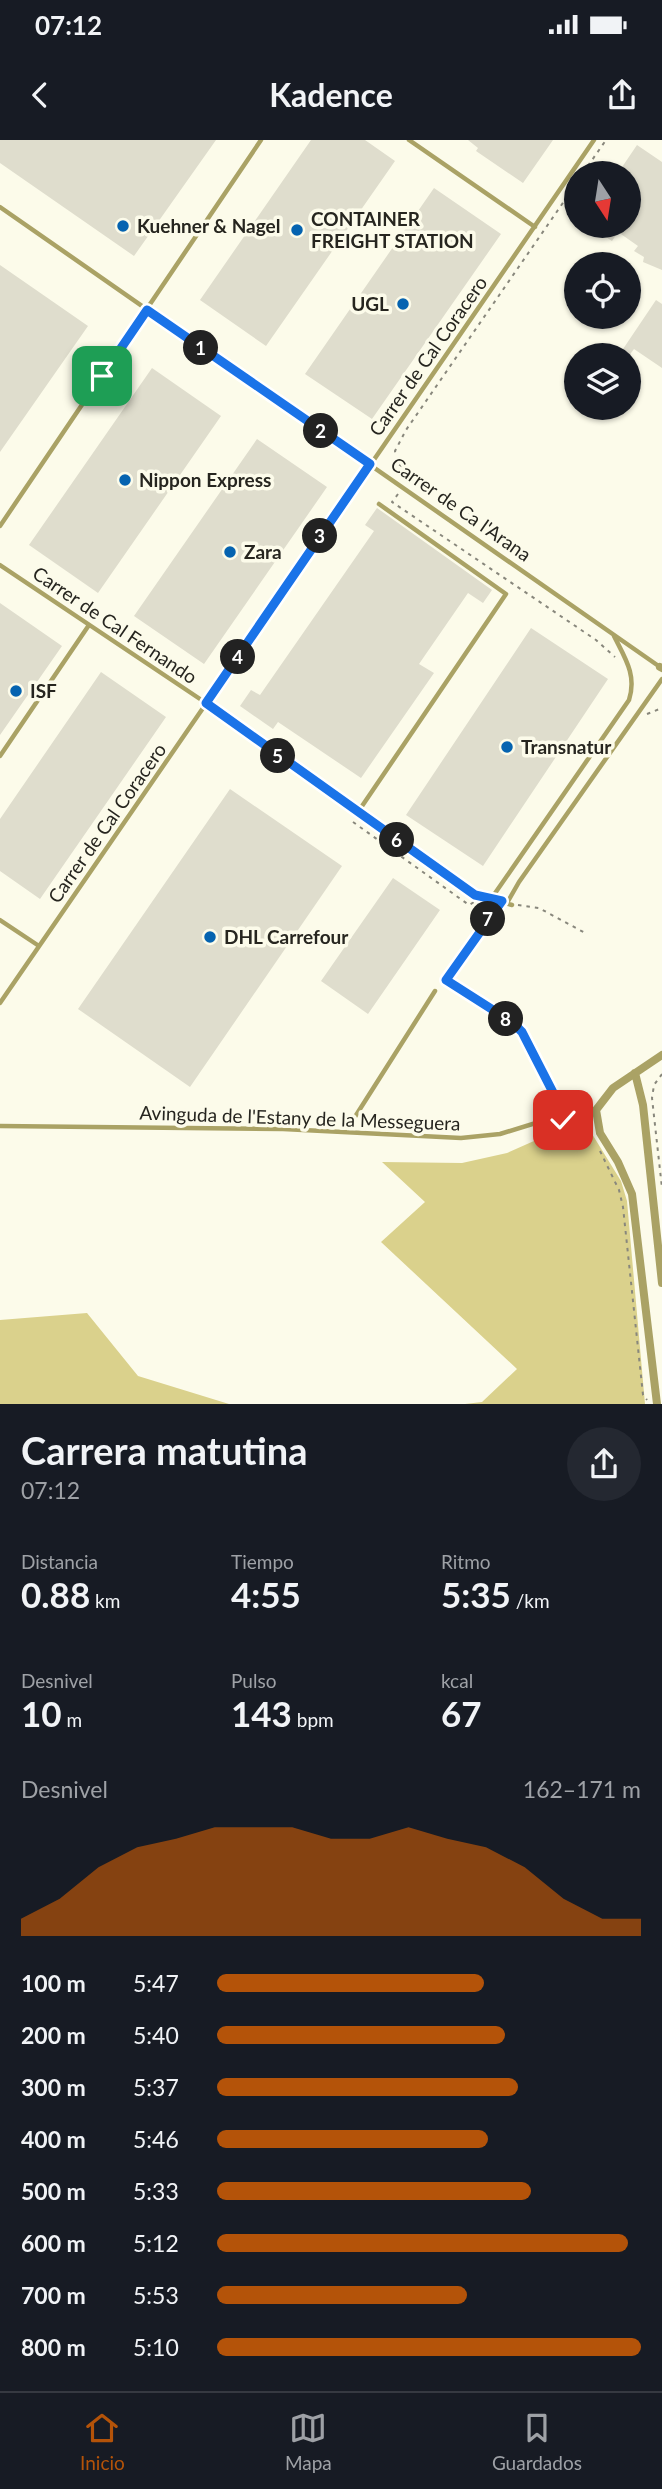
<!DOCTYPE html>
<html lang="es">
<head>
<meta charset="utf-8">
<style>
	:root { --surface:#171b24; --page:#242831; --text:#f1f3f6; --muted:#9ea1a6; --line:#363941; --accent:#b45309 }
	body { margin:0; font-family:Lato,sans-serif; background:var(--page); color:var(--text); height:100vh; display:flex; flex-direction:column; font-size:26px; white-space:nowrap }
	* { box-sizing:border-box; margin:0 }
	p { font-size:23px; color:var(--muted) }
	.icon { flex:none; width:38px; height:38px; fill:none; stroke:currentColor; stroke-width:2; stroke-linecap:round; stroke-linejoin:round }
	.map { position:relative; height:1264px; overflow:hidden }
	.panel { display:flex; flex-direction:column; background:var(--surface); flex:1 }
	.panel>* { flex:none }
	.needle { width:46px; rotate:168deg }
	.buttons { position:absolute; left:564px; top:21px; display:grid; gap:14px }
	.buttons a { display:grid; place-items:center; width:77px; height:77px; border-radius:50%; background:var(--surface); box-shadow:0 2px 5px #0004; font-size:35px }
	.pin { position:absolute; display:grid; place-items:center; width:60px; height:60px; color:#fff; margin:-30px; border-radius:14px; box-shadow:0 4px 10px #0006 }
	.km { position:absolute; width:35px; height:35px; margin:-18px; border-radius:50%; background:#222; color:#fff; font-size:19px; line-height:35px; text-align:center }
	.round { display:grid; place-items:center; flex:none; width:74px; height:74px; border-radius:37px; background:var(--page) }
	.head { display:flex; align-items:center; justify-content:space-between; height:119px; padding:0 21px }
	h1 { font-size:38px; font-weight:700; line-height:52px }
	.figures { display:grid; grid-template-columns:repeat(3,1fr); gap:10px; height:119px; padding:7px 21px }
	.figures div { display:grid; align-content:center }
	.figures b { font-size:35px; font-weight:700 }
	.figures small { font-size:19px; font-weight:400 }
	.figures p { font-size:19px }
	.chart { height:196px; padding:14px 21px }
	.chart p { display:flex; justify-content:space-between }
	.chart svg { width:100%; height:126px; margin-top:7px; fill:var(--accent); opacity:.7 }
	ul { padding:0 21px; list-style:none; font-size:23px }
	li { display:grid; grid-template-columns:112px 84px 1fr; align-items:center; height:52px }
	li i { height:18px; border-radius:9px; background:var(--accent) }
	.status { display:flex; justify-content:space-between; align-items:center; height:49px; padding:0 35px; background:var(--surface); direction:ltr }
	.status svg { height:19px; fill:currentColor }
	header { display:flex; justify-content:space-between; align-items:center; height:91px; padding:0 21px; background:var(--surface); font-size:32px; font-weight:700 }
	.dock { display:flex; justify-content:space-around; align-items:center; height:98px; border-top:2px solid var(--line); background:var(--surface); font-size:19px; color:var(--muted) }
	.dock a { display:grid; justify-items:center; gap:4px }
	.dock .on { color:var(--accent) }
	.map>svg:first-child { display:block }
	.green { fill:#dad18c }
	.building { fill:#dfddcd }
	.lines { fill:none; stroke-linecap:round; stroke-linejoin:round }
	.path { stroke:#88877c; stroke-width:2; stroke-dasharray:3.5 5; stroke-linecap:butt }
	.lane { stroke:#aaa265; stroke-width:4.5 }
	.street { stroke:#aaa265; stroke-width:8 }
	.route-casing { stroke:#fff; stroke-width:14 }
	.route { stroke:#1a73e8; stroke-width:9 }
	.poi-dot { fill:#0563b0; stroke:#fcfbea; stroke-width:2.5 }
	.labels { text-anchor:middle; stroke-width:7; stroke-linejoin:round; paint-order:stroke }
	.poi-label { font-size:19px; font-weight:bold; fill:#26251f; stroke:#fcfbea; text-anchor:start }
	.street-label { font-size:19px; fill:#26251f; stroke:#fcfbea }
</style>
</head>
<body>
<div class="status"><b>07:12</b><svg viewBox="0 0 49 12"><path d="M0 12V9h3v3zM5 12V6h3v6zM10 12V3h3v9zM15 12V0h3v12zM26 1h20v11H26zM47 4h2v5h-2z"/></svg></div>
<header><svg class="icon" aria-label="back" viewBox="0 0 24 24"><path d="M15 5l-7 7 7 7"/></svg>Kadence<svg class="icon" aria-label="share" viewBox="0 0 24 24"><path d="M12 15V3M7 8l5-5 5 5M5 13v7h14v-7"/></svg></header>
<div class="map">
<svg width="662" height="1264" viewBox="0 0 662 1264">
	<rect width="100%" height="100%" fill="#fcfbea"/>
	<path class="green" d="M 570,985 L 589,989 L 621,1041 L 627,1061 L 645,1264 L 465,1264 L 482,1262 L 517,1229 L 381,1102 L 425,1062 L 382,1022 L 462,1023 L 507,1013 Z
		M 87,1173 L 138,1236 L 229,1264 L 0,1264 L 0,1180 Z"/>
	<path class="building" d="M 0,0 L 216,0 L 134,116 L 0,23 Z
		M 311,0 L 365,0 L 395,21 L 266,206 L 200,160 Z
		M 468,0 L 553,0 L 523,43 L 476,11 L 478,8 Z
		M 637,5 L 662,22 L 662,130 L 643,122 L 644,117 L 634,111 L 638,106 L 618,92 L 612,101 L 589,86 L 628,86 L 628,33 L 618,33 Z
		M 434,48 L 501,94 L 372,279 L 305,234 Z
		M 0,125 L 88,186 L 0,312 Z
		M 656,160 L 662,164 L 662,228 L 634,209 L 628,217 L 621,212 Z
		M 152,228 L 221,276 L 98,453 L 29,405 Z
		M 257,299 L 327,347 L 204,524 L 134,476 Z
		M 377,368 L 492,450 L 483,463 L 468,453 L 419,524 L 434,533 L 361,638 L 278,582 L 273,589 L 240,566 L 251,550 L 260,555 L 374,391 L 365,385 Z
		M 0,463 L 62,506 L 0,595 Z
		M 531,488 L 608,539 L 483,726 L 406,675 Z
		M 101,532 L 166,577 L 40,759 L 0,731 L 0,679 Z
		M 230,649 L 342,726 L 190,947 L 78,869 Z
		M 393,738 L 440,770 L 368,874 L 321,841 Z"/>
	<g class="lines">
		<path class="path" d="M 583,33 L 606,0
			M 407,341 L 412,333
			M 398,354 L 392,362 L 596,500 L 615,517
			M 500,394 L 397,323 L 395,311 L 406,290 L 576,44
			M 647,574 L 662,568
			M 353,682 L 469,765 L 474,762
			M 518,765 L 539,768 L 587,794
			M 496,770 L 446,840 L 512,882 L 522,892 L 561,968
			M 662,934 L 654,945 L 652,958 L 662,1048
			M 564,984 L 566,986 L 585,990 L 592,997
			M 600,1011 L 619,1050 L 623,1067 L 643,1255 L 647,1260"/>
		<path class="lane" d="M 409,0 L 535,87
			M 0,67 L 660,527
			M 0,386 L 261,0
			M 0,425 L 206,563 L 476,755 L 512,765
			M 0,616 L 89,485
			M 358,672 L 506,454 L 379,364
			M 491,759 L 629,560 C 637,535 625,518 614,496
			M 507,763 L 519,742 L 662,539
			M 0,780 L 39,806
			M 0,863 L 594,0
			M 0,986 L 283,989 L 461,998 L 500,994 L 568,973 L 595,970
			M 346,991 L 435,851"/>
		<path class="street" d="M 660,527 L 662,528
			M 635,933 L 643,965 L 662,1143
			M 657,1264 L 632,1054 L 618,1022 L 600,993 L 596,970 L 613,948 L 662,915"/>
	</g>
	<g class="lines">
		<g class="route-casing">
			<path id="route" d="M 102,236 L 147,170 L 370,324 L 206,563 L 475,755 L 502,761 L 446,840 L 512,882 L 522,892 L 561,968 L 563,980"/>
		</g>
		<use href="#route" class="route"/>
	</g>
	<g class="poi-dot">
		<circle cx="123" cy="86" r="7"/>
		<circle cx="297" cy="90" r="7"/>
		<circle cx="403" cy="164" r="7"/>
		<circle cx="125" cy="340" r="7"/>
		<circle cx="230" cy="412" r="7"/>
		<circle cx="16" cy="551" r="7"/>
		<circle cx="507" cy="607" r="7"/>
		<circle cx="210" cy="797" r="7"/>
	</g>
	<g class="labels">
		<g class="poi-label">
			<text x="311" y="86">CONTAINER<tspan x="311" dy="22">FREIGHT STATION</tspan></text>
			<text x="137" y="93">Kuehner &amp; Nagel</text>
			<text x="389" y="171" text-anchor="end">UGL</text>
			<text x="139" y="347">Nippon Express</text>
			<text x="244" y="419">Zara</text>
			<text x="30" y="558">ISF</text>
			<text x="521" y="614">Transnatur</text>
			<text x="224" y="804">DHL Carrefour</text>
		</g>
		<g class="street-label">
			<text transform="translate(428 216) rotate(-55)" y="7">Carrer de Cal Coracero</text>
			<text transform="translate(461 369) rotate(35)" y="7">Carrer de Ca l'Arana</text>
			<text transform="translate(115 485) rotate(34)" y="7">Carrer de Cal Fernando</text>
			<text transform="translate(107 683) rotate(-55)" y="7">Carrer de Cal Coracero</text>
			<text transform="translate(300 978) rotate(2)" y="7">Avinguda de l'Estany de la Messeguera</text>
		</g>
	</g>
</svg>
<div class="buttons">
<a><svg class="needle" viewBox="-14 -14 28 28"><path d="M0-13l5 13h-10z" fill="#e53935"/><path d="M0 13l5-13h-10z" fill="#9ea1a6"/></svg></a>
<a><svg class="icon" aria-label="locate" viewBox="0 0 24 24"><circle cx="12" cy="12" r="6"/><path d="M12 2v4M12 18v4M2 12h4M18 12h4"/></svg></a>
<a><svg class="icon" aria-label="layers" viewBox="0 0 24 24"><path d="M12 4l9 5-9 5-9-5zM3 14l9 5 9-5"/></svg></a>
</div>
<div class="pin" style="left:102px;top:236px;background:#1e9e55"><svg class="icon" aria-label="arrive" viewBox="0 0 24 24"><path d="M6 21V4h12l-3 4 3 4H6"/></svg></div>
<div class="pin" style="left:563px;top:980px;background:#d93025"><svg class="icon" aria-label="check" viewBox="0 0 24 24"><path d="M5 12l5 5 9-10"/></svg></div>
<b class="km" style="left:201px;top:208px">1</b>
<b class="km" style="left:321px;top:291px">2</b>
<b class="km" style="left:320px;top:396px">3</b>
<b class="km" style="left:238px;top:517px">4</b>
<b class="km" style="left:278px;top:616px">5</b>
<b class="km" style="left:397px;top:700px">6</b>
<b class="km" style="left:488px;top:779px">7</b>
<b class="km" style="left:506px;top:879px">8</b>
</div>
<section class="panel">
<div class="head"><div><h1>Carrera matutina</h1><p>07:12</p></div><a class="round"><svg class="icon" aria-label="share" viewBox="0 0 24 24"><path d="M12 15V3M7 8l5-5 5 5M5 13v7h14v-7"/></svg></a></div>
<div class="figures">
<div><p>Distancia</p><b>0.88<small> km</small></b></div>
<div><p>Tiempo</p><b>4:55</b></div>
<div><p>Ritmo</p><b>5:35<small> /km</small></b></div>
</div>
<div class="figures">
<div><p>Desnivel</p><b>10<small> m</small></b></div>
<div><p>Pulso</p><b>143<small> bpm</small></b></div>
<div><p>kcal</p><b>67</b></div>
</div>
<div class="chart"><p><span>Desnivel</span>162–171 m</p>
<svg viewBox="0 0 160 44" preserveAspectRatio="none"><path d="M0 44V38L10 31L20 20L30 13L40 10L50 6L60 6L70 6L80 10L90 10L100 6L110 10L120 13L130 20L140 31L150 38L160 38V44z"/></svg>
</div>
<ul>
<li><b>100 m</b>5:47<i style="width:63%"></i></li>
<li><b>200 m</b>5:40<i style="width:68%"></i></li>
<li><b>300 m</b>5:37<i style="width:71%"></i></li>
<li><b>400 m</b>5:46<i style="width:64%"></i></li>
<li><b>500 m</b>5:33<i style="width:74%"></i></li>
<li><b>600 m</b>5:12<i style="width:97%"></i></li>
<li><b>700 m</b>5:53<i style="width:59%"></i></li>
<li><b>800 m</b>5:10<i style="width:100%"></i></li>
</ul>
</section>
<nav class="dock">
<a class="on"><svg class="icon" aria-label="home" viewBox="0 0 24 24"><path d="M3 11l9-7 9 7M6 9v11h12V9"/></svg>Inicio</a>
<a><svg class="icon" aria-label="map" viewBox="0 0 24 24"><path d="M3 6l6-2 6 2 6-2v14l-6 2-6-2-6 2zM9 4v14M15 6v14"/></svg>Mapa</a>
<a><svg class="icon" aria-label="saved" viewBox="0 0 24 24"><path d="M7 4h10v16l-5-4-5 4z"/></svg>Guardados</a>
</nav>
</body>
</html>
